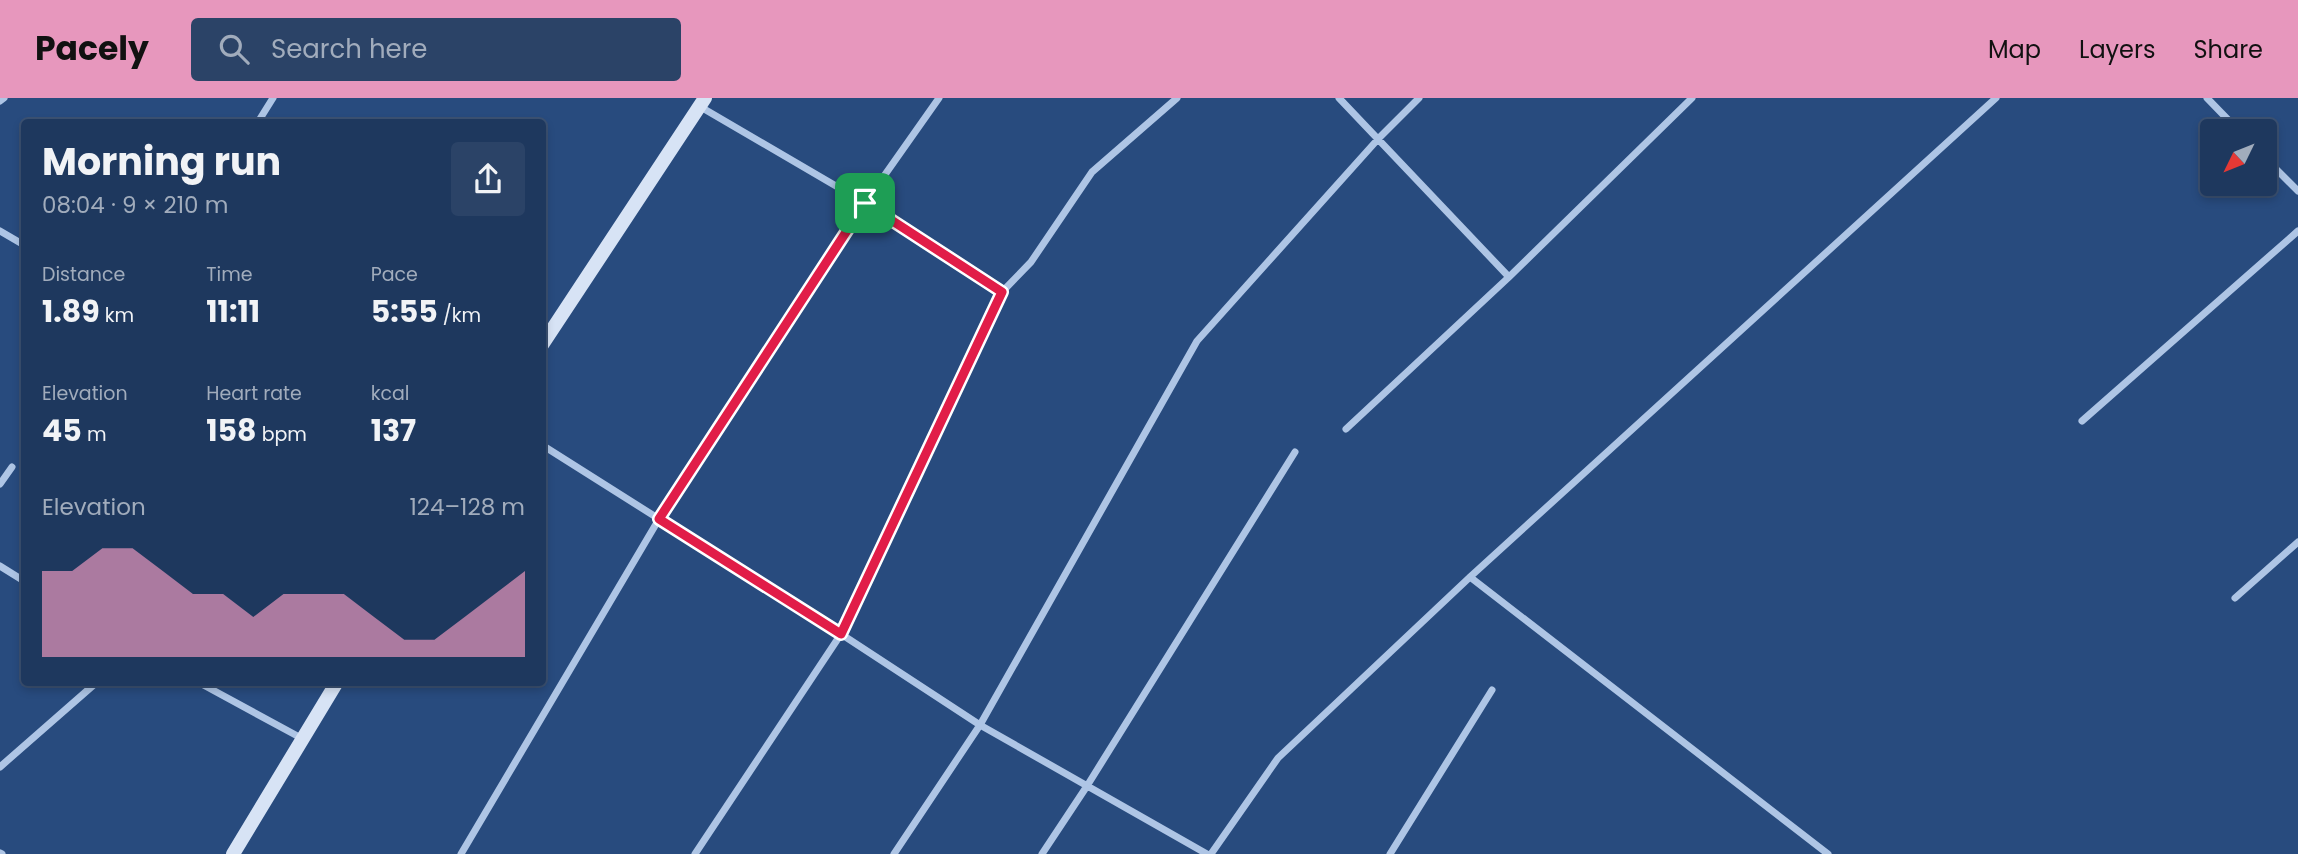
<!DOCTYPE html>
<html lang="en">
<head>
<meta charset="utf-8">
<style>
	:root { --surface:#1e385e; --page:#2b4367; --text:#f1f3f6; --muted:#a1acbc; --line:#3c5273; --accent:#e797bd }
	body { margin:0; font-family:Poppins,sans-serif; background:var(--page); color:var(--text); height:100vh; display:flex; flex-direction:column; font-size:26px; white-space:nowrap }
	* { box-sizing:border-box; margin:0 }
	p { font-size:23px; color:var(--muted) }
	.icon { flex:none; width:38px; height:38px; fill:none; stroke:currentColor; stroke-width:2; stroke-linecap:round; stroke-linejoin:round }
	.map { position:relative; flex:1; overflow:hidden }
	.details { position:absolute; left:21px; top:21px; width:525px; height:567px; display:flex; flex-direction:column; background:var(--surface); border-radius:7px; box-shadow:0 4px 10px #0003,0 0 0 2px var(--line) }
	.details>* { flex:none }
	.needle { width:46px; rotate:227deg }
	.fabs { position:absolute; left:2200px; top:21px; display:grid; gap:14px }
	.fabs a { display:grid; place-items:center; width:77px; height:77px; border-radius:7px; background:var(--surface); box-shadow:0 4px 10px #0003,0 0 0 2px var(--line); font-size:35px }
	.pin { position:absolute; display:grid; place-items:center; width:60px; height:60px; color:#fff; margin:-30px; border-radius:14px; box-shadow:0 4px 10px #0006 }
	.round { display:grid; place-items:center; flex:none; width:74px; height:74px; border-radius:7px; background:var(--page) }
	.summary { display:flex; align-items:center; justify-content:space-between; height:119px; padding:0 21px }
	h1 { font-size:38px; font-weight:700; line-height:52px }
	.stats { display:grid; grid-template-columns:repeat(3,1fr); gap:10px; height:119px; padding:7px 21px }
	.stats div { display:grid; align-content:center }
	.stats b { font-size:30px; font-weight:700 }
	.stats small { font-size:19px; font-weight:400 }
	.stats p { font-size:19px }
	.chart { height:196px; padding:14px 21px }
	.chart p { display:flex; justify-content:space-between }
	.chart svg { width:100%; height:126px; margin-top:7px; fill:var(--accent); opacity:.7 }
	header { display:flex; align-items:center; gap:42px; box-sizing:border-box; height:98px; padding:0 35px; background:var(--accent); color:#111 }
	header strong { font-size:33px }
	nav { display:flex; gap:38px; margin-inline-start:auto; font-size:24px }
	.search { width:490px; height:63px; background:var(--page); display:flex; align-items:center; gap:18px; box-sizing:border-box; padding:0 24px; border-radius:7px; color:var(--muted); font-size:26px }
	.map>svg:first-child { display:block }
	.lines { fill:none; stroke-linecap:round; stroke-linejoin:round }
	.street { stroke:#aec5e5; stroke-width:7 }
	.secondary { stroke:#d7e3f5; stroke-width:14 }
	.route-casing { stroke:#fff; stroke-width:14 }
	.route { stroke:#e11d48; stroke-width:9 }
</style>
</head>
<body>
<header>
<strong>Pacely</strong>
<div class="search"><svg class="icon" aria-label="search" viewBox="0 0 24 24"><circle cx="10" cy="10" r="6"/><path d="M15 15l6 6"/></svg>Search here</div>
<nav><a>Map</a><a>Layers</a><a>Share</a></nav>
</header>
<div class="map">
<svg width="2298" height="756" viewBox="0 0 2298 756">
	<rect width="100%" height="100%" fill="#284b7e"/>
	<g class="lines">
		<path class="street" d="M 1339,0 L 1509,179
			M 2207,0 L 2239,33
			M 0,3 L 4,0
			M 699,8 L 865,105 L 1002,194
			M 258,24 L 273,0
			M 2264,59 L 2298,93
			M 0,133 L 24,147
			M 2082,323 L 2298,133
			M 1346,331 L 1509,179 L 1692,0
			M 542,347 L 841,536 L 980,627 L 1207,756
			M 0,386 L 12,369
			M 0,468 L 24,483
			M 1470,479 L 1828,756
			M 2235,500 L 2298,444
			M 198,584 L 303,641
			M 0,669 L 97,584
			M 0,755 L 2,756
			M 461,756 L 659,421 L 865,105 L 939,0
			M 695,756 L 841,536 L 1002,194 L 1031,164 L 1092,74 L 1177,0
			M 894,756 L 980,627 L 1197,243 L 1379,40 L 1419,0
			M 1042,756 L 1087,688 L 1295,354
			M 1211,756 L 1278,660 L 1470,479 L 1996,0
			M 1390,756 L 1492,592"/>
		<path class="secondary" d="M 542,247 L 705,0
			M 233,756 L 337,584"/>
	</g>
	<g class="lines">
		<g class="route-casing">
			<path id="route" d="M 865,105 L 1002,194 L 841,536 L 659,421 Z"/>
		</g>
		<use href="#route" class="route"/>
	</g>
</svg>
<div class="fabs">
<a><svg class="needle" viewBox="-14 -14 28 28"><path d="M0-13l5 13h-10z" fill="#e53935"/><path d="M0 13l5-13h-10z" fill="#a1acbc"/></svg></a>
</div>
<div class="pin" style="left:865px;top:105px;background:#1e9e55"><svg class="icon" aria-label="arrive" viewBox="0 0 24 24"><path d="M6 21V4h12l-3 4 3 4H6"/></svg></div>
<section class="details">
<div class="summary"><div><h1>Morning run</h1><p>08:04 · 9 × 210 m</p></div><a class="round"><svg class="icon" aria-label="share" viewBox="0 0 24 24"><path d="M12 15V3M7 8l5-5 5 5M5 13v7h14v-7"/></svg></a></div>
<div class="stats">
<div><p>Distance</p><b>1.89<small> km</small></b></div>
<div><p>Time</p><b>11:11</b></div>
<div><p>Pace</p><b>5:55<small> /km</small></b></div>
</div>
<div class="stats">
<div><p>Elevation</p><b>45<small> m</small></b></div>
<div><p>Heart rate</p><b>158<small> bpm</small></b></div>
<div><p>kcal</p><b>137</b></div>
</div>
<div class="chart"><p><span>Elevation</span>124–128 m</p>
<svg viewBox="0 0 160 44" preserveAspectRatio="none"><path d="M0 44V14L10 14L20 6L30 6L40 14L50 22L60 22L70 30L80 22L90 22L100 22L110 30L120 38L130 38L140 30L150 22L160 14V44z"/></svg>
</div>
</section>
</div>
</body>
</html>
